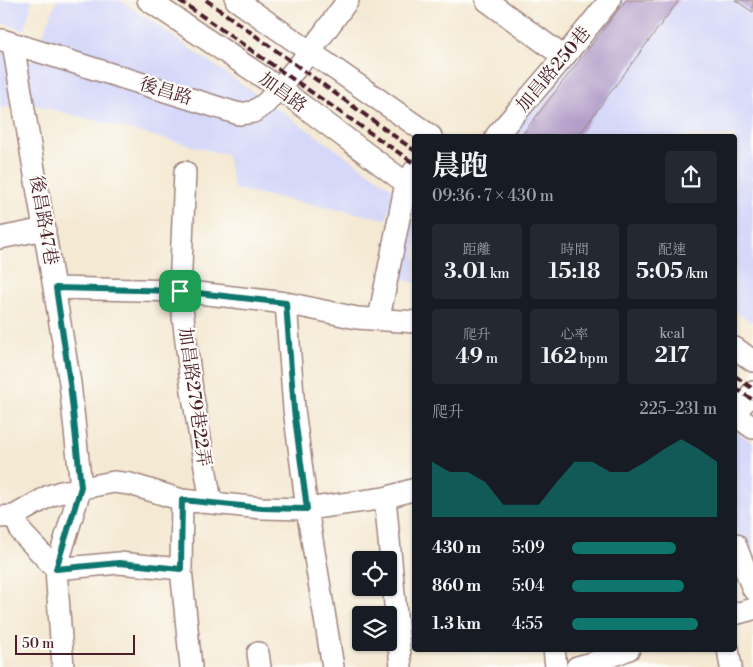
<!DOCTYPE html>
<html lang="zh-TW">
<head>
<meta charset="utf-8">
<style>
	:root { --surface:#171b24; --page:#242831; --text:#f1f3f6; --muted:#9ea1a6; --accent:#0f766e }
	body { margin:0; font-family:"Libre Bodoni","Noto Serif TC",serif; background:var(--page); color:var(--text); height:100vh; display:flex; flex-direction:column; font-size:19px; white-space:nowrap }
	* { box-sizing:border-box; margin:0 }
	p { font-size:16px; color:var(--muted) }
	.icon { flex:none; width:28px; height:28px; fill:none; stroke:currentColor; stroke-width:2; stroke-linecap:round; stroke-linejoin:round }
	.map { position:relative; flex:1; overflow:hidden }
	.sheet { position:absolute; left:412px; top:134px; width:325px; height:518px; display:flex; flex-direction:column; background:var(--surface); border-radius:5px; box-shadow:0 1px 4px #0004 }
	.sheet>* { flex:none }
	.buttons { position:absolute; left:352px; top:551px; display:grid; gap:10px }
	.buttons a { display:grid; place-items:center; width:45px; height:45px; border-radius:5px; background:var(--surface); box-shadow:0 1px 4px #0004; font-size:25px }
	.scale { position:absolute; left:15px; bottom:12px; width:120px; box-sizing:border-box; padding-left:5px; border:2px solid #4a1f2b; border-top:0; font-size:14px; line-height:18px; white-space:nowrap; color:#4a1f2b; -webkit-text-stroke:4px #fdfcf7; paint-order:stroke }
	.pin { position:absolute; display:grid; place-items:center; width:42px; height:42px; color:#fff; margin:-21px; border-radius:10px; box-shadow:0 2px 8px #0006 }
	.round { display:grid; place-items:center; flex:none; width:52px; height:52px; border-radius:5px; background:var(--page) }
	.headline { display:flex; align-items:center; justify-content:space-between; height:85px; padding:0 20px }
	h1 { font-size:28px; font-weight:700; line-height:38px }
	.metrics { display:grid; grid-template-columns:repeat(3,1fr); gap:8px; height:85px; padding:5px 20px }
	.metrics div { display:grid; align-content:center; border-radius:5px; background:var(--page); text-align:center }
	.metrics b { font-size:21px; font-weight:700 }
	.metrics small { font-size:14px; font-weight:400 }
	.metrics p { font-size:14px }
	.chart { height:140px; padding:10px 20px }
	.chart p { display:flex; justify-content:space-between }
	.chart svg { width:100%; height:90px; margin-top:5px; fill:var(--accent); opacity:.7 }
	ul { padding:0 20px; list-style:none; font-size:16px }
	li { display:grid; grid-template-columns:80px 60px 1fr; align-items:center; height:38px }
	li i { height:12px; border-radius:6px; background:var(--accent) }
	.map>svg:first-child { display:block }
	.built { fill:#d6d8f9 }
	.building { fill:#b29ec9 }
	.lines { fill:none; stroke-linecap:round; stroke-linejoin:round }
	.minor-casing { stroke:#9f847f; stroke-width:24 }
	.minor { stroke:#fff; stroke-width:21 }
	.rail { stroke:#4a1f2b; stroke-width:4; stroke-dasharray:8 4; stroke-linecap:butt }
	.route-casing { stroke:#fff; stroke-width:10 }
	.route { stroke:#0f766e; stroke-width:6 }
	.labels { text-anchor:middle; stroke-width:4.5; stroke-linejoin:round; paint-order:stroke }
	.street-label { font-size:18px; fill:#4a1f2b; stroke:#fdfcf7 }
</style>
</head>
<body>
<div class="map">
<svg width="753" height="667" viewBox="0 0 753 667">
	<rect width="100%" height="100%" fill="#fdfcf7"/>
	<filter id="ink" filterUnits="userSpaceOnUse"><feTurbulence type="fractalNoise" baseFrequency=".02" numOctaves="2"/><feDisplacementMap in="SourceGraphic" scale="10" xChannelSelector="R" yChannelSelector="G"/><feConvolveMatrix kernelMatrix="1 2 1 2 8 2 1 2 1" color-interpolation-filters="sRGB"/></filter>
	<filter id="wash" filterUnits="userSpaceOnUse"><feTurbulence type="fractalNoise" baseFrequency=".0096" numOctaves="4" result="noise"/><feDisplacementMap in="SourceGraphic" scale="20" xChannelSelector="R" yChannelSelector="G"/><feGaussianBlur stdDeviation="1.12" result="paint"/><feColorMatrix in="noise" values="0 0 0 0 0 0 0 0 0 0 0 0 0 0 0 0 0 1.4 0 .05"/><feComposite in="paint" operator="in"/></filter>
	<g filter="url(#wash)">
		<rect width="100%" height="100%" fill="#f4e9d3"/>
		<path class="built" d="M 0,0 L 32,0 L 25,30 L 0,23 Z
			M 57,0 L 120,0 L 396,191 L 386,219 L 234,189 L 227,155 L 35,105 L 0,108 L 0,52 L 32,62 Z
			M 617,0 L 753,0 L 753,323 L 735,311 L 735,136 L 510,136 Z
			M 415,212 L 415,283 L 395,277 Z
			M 735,430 L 753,443 L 753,566 L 735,524 Z"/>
		<g id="blocks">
			<path class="building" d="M 626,0 L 679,0 L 578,136 L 521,136 Z
				M 735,0 L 753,0 L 753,12 Z"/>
		</g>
	</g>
	<g filter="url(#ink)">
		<use href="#blocks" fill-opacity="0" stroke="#9f847f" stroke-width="1"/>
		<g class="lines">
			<g class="minor-casing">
				<path id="minor" d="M 148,0 L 279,88 L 415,190
					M 236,0 L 431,136
					M 486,0 L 564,57
					M 2,40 L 239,114 L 253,112 L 266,103 L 310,52 L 348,0
					M 13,44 L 70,383 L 81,487 L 56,569 L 63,667
					M 496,136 L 564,57 L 610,0
					M 185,172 L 180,291 L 192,391 L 211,502
					M 0,238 L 45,229
					M 55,288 L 180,291 L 286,303 L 357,318 L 415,322
					M 286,303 L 294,409 L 307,509 L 333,667
					M 379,318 L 406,183 L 415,170
					M 735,348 L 753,361
					M 735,413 L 753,392
					M 735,415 L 753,428
					M 385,498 L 401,667
					M 182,500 L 181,569 L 191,667
					M 14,516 L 22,533 L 56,569 L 119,563 L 181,569
					M 0,517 L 14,516 L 49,496 L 61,492 L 114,482 L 130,484 L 182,500 L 262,508 L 307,509 L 385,498 L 415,489
					M 735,544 L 753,589
					M 735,614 L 753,609
					M 554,649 L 556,667
					M 728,649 L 731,667
					M 258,653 L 260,667
					M 577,667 L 602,660 L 629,649"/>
			</g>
			<use href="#minor" class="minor"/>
			<path class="rail" d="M 179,0 L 415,164
				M 206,0 L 415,151
				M 735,376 L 753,389
				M 735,388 L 753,400"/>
		</g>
	</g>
	<g class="lines" filter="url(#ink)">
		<g class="route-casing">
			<path id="route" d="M 56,288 L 180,291 L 286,303 L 294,410 L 307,509 L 262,508 L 182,500 L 181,569 L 119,563 L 56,569 L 81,487 L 70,383 Z"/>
		</g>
		<use href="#route" class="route"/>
	</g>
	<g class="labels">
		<g class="street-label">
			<text transform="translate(553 69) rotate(-50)" y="6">加昌路250巷</text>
			<text transform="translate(166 91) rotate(17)" y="6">後昌路</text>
			<text transform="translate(283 92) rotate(36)" y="6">加昌路</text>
			<text transform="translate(44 220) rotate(80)" y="6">後昌路47巷</text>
			<text transform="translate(195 397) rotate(82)" y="6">加昌路279巷22弄</text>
		</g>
	</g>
</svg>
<div class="buttons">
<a><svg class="icon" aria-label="locate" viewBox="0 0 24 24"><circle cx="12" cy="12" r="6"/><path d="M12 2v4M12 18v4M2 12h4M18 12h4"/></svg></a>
<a><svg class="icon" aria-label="layers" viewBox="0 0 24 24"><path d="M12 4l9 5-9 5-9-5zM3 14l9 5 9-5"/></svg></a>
</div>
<div class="scale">50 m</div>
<div class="pin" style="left:180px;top:291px;background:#1e9e55"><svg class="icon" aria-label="arrive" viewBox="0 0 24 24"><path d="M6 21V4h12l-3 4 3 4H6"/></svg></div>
<section class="sheet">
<div class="headline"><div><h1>晨跑</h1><p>09:36 · 7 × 430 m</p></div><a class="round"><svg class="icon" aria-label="share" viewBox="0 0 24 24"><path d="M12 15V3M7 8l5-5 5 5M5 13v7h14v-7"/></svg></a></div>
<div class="metrics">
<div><p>距離</p><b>3.01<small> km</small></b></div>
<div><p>時間</p><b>15:18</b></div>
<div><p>配速</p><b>5:05<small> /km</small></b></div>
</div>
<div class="metrics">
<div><p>爬升</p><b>49<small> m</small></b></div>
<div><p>心率</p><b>162<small> bpm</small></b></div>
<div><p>kcal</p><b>217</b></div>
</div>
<div class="chart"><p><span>爬升</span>225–231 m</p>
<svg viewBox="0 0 160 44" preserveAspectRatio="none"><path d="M0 44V17L10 22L20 22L30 27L40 38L50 38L60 38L70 27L80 17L90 17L100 22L110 22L120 17L130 11L140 6L150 11L160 17V44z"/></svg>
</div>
<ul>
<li><b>430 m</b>5:09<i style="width:72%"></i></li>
<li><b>860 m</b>5:04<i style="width:77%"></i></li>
<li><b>1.3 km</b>4:55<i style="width:87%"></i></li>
</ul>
</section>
</div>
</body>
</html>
